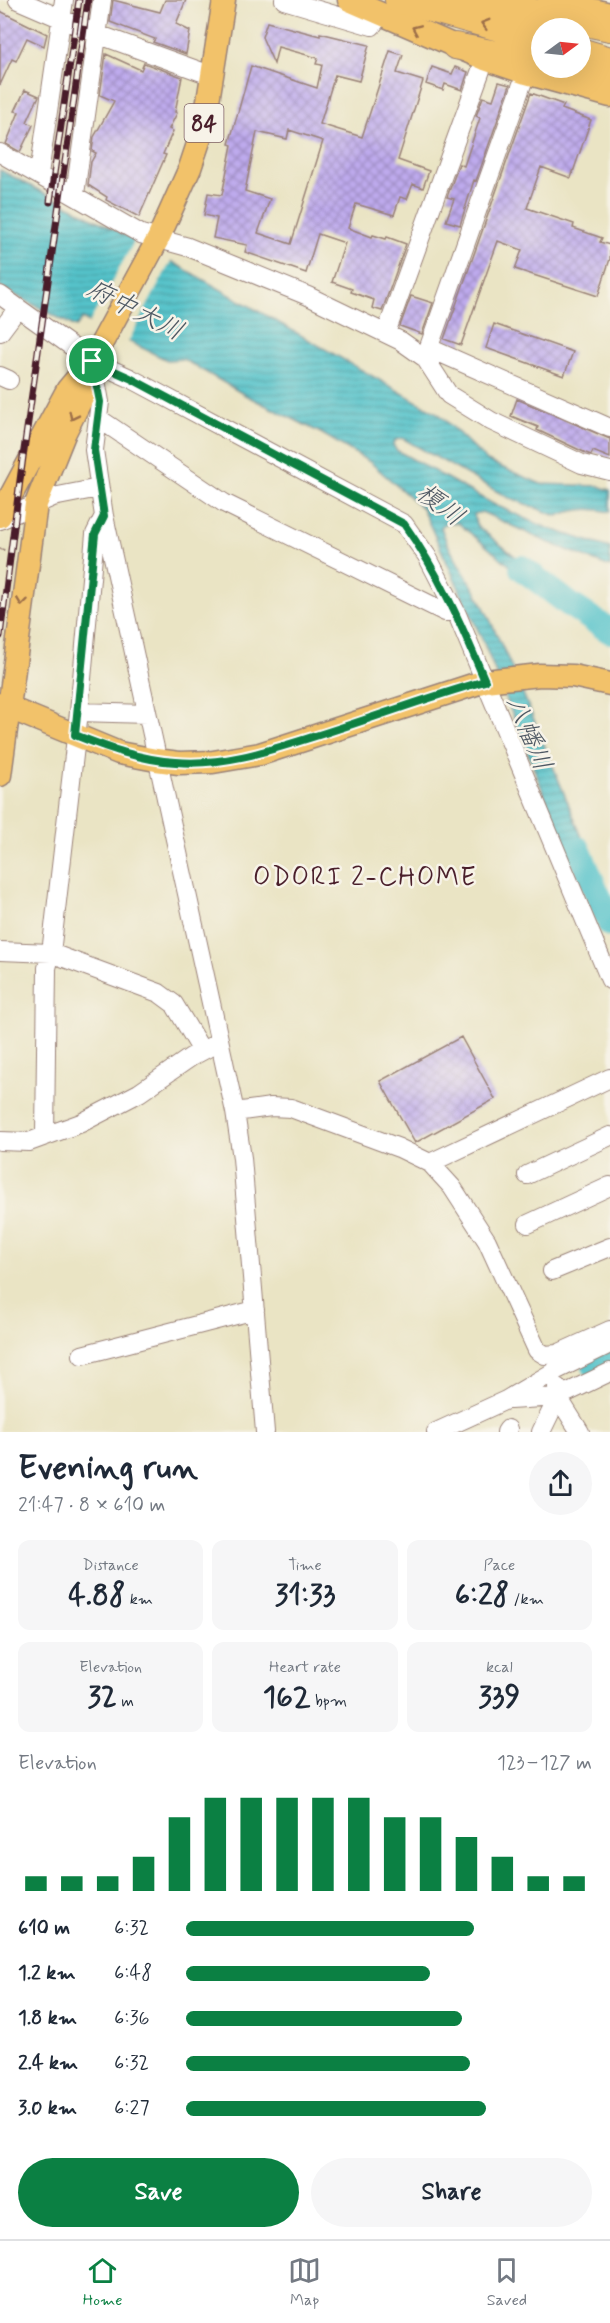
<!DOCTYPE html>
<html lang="en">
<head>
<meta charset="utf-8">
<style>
	:root { --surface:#fff; --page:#f6f6f7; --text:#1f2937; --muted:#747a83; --line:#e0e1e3; --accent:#0b8043 }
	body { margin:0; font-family:Mynerve,"Klee One",sans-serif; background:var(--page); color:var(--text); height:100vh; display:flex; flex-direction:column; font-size:22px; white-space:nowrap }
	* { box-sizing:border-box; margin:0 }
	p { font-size:20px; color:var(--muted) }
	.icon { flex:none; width:33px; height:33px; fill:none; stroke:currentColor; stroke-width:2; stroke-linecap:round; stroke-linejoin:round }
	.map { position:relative; height:1432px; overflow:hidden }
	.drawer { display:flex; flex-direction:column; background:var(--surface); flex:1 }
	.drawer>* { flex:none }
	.needle { width:39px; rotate:75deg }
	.fabs { position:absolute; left:531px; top:18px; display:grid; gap:12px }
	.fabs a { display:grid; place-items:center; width:60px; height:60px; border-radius:50%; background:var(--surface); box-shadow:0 6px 24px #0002; font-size:30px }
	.pin { position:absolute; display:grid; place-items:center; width:51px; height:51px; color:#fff; margin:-26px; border:3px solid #fff; border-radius:50%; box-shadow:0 2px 6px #0007 }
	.round { display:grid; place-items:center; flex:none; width:63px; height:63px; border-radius:32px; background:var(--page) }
	.headline { display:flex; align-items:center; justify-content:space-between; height:102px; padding:0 18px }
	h1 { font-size:33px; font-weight:700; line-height:45px }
	.metrics { display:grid; grid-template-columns:repeat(3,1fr); gap:9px; height:102px; padding:6px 18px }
	.metrics div { display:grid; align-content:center; border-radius:12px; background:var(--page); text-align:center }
	.metrics b { font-size:30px; font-weight:700 }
	.metrics small { font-size:16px; font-weight:400 }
	.metrics p { font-size:16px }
	.chart { height:168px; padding:12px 18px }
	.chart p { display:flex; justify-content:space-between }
	.chart svg { width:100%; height:108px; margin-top:6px; stroke:var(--accent); stroke-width:6 }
	.cta { display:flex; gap:12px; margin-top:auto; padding:12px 18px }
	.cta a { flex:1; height:69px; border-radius:36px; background:var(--accent); color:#fff; font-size:24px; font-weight:700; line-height:69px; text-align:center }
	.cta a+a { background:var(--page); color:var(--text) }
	ul { padding:0 18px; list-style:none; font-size:20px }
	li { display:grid; grid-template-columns:96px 72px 1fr; align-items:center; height:45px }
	li i { height:15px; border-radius:8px; background:var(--accent) }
	.menu { display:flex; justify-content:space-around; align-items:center; height:84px; border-top:2px solid var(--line); background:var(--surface); font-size:16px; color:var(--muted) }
	.menu a { display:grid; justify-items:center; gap:3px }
	.menu .on { color:var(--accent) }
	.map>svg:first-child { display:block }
	.water { fill:url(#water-rules); stroke:#50717a; stroke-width:1.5 }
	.pier { fill:#eae4c4 }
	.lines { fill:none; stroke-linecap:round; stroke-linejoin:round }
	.river { stroke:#55c3ca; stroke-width:26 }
	.building { fill:url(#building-cross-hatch); fill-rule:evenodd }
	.minor-casing { stroke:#9a8278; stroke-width:20 }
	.major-casing { stroke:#9a8278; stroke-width:25 }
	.highway-casing { stroke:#9a8278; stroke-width:28 }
	.path { stroke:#9a8278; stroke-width:2; stroke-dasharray:4.5 4.5; stroke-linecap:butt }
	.minor { stroke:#fff; stroke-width:18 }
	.major { stroke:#f2c26a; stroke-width:22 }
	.highway { stroke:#f2c26a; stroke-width:26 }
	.rail-casing { stroke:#4a1f2b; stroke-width:7 }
	.rail { stroke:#f7f3e8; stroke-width:4.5; stroke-dasharray:14; stroke-linecap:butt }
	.oneway { stroke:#9e704a }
	.route-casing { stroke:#fff; stroke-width:12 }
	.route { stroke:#0b8043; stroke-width:8 }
	.labels { text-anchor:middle; stroke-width:5; stroke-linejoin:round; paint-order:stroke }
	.shield { fill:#f7f3e8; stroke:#7e5f64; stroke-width:1.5 }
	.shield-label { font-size:22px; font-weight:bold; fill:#4a1f2b }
	.water-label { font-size:26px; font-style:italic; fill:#4e5863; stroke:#f7f3e8 }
	.neighbourhood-label { font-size:26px; letter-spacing:1.5px; fill:#4a1f2b; stroke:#f7f3e8 }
</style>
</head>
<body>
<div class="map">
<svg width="610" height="1432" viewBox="0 0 610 1432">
	<defs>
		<pattern id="water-rules" width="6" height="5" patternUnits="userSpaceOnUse" patternTransform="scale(1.5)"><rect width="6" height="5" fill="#55c3ca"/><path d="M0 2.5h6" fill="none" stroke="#489ea4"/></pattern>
		<pattern id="building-cross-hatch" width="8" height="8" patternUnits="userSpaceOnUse" patternTransform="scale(1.5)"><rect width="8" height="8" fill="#beaaed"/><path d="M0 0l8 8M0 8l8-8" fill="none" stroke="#9c8ac0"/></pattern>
	</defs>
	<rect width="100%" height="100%" fill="#f7f3e8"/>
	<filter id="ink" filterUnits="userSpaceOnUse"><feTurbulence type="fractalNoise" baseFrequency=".0167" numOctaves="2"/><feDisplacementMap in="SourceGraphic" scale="12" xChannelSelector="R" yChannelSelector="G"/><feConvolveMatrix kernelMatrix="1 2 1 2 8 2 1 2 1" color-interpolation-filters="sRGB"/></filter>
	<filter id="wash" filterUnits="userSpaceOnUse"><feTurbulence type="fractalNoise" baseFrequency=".008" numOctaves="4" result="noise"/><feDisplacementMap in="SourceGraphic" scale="24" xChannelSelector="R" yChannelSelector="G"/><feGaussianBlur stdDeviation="1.35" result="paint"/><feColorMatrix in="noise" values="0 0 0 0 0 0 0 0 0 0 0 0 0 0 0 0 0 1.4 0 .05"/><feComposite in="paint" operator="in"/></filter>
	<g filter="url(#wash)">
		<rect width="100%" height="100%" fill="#eae4c4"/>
		<path class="water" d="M 0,170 L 125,235 L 439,414 L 487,461 L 541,484 L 597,486 L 610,490 L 610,512 C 591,507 575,508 557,516 L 507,497 L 402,438 L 396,440 L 393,444 L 396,450 L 493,504 L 547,528 L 610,548 L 610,567 L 547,542 L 482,512 L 474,514 L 476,525 L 552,586 L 547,596 L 458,523 L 447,522 L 441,527 C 450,556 471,580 484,607 C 526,695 561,787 598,877 L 580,884 L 483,641 L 422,508 L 370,462 L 321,433 L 247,396 L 183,359 L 167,360 L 83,319 L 76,327 L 0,287 Z"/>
		<path class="pier" d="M 136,238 L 172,259 L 127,344 L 88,325 Z"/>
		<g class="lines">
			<path class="river" d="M 522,568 L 569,604 L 610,631
				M 578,849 L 610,924
				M 595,1366 L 610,1359"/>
		</g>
		<g id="blocks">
			<path class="building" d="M 113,0 L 160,12 L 165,0 L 186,0 L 176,24 L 190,31 L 186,54 L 153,42 L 155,39 L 110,22 Z
				M 0,11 L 47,34 L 44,46 L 27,38 L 16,61 L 12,59 L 0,85 Z
				M 267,22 L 320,36 L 320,33 L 369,45 L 359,81 L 335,75 L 320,124 L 362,137 L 390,51 L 403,55 L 397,73 L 423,81 L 398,160 L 429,171 L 423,188 L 413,184 L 407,199 L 400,197 L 394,215 L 356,204 L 348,228 L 372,237 L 373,235 L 386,239 L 387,237 L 406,244 L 382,311 L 372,308 L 374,300 L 351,292 L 352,289 L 332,282 L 345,243 L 318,234 L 306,273 L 245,252 L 247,245 L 213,238 L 217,218 L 204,215 L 208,193 L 222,195 L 232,145 L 229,144 L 251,66 L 317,88 L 322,65 L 316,64 L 318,58 L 278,47 L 274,64 L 262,37 ZM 289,130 L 323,141 L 291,244 L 258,233 L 270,199 L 245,191 L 257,132 L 287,139 Z
				M 106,54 L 141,70 L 144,63 L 182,77 L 175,112 L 177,113 L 169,129 L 173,131 L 163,154 L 166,155 L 139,217 L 106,200 L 107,197 L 88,185 L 91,162 L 96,153 L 92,151 L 94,137 L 114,101 L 100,95 Z
				M 432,67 L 452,74 L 455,67 L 468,72 L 462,90 L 445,84 L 443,90 L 426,84 Z
				M 499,82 L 510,85 L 476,181 L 474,180 L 460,225 L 446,221 L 454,199 L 447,197 L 459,164 L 464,166 L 480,118 L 476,116 L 483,97 L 493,100 Z
				M 25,90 L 39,96 L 27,122 L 33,125 L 20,152 L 6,144 L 19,112 L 15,111 Z
				M 531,93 L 564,105 L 562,109 L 591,120 L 571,178 L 541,167 L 527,208 L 574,224 L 573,228 L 602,238 L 600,242 L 610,245 L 610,259 L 598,296 L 515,269 L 522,250 L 498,241 L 461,345 L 444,339 Z
				M 411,296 L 433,303 L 422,334 L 400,326 Z
				M 494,324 L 573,352 L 564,376 L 486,348 Z
				M 517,399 L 610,439 L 610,458 L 593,451 L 591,455 L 586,453 L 537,430 L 538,427 L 511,416 Z
				M 461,1037 L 495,1099 L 415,1143 L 380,1081 Z"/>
		</g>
	</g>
	<g filter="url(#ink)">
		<use href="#blocks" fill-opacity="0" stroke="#9a8278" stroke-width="1.5"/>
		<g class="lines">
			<g class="minor-casing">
				<path id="minor" d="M 18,0 L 97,34 L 213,76
					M 284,0 L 372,26 L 381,14
					M 0,153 L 141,234 L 188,247 L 308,296 L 401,341 L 425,358 L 449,395 L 491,421 L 582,464 L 610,471
					M 39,174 L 64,0
					M 75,194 L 102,0
					M 0,295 L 92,361 L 130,378 L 404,524 L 427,556 L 456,612 L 610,980
					M 0,332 L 18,308
					M 386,333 L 485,59
					M 429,348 L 610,428
					M 425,358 L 526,73
					M 93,363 L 100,402 L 94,450 L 104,516 L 235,1112 L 242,1158 L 265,1432
					M 0,376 L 9,380
					M 98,418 L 224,503 L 445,612 L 456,612
					M 0,520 L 53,497 L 99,488
					M 79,712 L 147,714
					M 0,951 L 51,953 L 159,993 L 174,1004 L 202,1051
					M 235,1112 L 271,1107 L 291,1108 L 399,1148 L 430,1163 L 452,1187 L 487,1241 L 537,1350 L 545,1355 L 557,1354 L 610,1330
					M 45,1136 L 47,968 L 51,953 L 79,712 L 95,534 L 104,516
					M 0,1141 L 29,1142 L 81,1123 L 139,1093 L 191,1057 L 219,1042
					M 430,1163 L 610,1078
					M 527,1175 L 610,1136
					M 528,1224 L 610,1186
					M 552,1271 L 610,1247
					M 82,1355 L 255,1310
					M 557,1387 L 558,1397 L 580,1432
					M 510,1400 L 558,1397 L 610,1372
					M 436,1432 L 506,1400 L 555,1371 L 610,1344
					M 506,1432 L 508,1429
					M 541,1432 L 558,1397"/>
			</g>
			<g class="major-casing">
				<path id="major" d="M 349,0 L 485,59 L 526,73 L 610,96
					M 549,0 L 610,14
					M 0,516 L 68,389 L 89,364
					M 0,704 L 119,753 L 156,760 L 179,763 L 213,762 L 260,754 L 485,681 L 540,675 L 573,676 L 610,684
					M 0,775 L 36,504 L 65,432 L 83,396 L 92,361 L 158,239 L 190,168 L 204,126 L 224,0"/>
			</g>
			<g class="highway-casing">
				<path id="highway" d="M 398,0 L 542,40
					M 467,0 L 507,11
					M 491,0 L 519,9 L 610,28
					M 455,46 L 542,63
					M 580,51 L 610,60
					M 563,68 L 610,81"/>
			</g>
			<path class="path" d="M 0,549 L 12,552"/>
			<use href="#minor" class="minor"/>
			<use href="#major" class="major"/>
			<use href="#highway" class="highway"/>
			<g class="rail-casing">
				<path id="rail" d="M 50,202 L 79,0
					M 0,636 L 23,457 L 88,0"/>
			</g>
			<use href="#rail" class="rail"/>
		</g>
		<defs><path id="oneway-chevron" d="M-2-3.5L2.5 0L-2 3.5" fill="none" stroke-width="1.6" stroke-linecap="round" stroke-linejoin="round" transform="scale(1.5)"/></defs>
		<g class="oneway">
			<use href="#oneway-chevron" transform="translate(485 24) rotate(-164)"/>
			<use href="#oneway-chevron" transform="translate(416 29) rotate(-157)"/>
			<use href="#oneway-chevron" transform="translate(73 416) rotate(116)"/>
			<use href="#oneway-chevron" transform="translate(22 602) rotate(97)"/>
		</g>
	</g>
	<g class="lines" filter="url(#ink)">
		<g class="route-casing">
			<path id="route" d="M 92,361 L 130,378 L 404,524 C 439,573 462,626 485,681 C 424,698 366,721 306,739 C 265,752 220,766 176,762 C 140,760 108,748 75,735 L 95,534 L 104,516 L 94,450 L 100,402 Z"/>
		</g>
		<use href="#route" class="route"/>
	</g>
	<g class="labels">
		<rect class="shield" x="184.5" y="104" width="39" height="38" rx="4.5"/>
		<g class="shield-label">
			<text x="204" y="131">84</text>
		</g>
		<g class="water-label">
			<text transform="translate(136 309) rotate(27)" y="9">府中大川</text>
			<text transform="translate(441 504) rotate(37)" y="9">榎川</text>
			<text transform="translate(530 733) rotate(67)" y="9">八幡川</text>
		</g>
		<g class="neighbourhood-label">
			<text x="365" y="885">ODORI 2-CHOME</text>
		</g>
	</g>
</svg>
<div class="fabs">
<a><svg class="needle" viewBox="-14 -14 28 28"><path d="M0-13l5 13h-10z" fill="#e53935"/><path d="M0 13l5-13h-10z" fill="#747a83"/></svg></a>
</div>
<div class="pin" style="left:92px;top:361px;background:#1e9e55"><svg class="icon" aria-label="arrive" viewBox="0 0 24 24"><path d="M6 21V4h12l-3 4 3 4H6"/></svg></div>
</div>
<section class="drawer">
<div class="headline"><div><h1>Evening run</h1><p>21:47 · 8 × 610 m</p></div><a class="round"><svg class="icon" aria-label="share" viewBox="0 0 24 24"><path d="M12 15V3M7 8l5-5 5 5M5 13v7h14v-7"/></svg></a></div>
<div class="metrics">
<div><p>Distance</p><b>4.88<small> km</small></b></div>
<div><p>Time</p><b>31:33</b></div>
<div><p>Pace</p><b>6:28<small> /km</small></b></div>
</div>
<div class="metrics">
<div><p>Elevation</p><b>32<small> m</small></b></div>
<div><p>Heart rate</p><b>162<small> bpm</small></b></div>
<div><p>kcal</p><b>339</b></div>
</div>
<div class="chart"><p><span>Elevation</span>123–127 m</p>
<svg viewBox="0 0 160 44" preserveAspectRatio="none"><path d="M5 44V38M15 44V38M25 44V38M35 44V30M45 44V14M55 44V6M65 44V6M75 44V6M85 44V6M95 44V6M105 44V14M115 44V14M125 44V22M135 44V30M145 44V38M155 44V38"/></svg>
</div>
<ul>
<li><b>610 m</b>6:32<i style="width:71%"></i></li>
<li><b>1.2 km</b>6:48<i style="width:60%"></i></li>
<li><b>1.8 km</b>6:36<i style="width:68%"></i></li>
<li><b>2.4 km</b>6:32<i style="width:70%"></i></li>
<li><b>3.0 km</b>6:27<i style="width:74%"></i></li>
</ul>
<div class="cta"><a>Save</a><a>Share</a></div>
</section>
<nav class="menu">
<a class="on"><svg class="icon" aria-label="home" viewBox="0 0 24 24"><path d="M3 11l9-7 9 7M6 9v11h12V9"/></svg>Home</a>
<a><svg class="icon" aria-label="map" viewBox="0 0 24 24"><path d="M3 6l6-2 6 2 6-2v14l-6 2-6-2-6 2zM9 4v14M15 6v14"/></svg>Map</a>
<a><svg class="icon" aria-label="saved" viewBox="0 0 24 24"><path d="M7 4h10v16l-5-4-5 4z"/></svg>Saved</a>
</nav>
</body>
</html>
